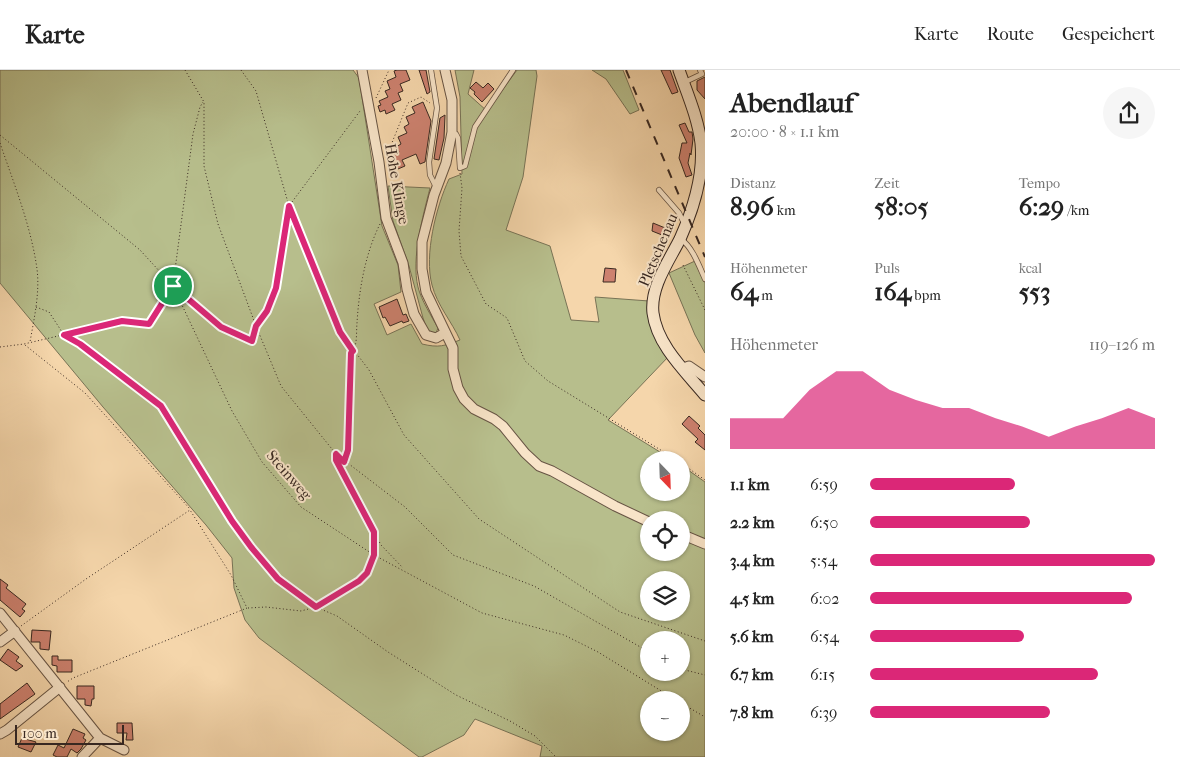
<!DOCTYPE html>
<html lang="de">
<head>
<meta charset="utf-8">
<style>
	:root { --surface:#fff; --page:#f6f6f6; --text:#222; --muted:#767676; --line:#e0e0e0; --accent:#db2777 }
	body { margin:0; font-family:"IM FELL French Canon",serif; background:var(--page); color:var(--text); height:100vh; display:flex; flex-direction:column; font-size:19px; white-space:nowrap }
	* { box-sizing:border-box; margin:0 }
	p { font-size:16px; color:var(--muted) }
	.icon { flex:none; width:28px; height:28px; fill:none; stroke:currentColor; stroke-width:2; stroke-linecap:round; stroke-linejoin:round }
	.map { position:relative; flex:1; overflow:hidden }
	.details { display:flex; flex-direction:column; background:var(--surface); width:475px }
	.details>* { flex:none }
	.needle { width:32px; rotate:157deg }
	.fabs { position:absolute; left:640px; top:381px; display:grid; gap:10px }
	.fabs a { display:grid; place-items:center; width:50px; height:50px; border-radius:50%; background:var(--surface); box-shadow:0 1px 4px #0004; font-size:25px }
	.scale { position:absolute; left:15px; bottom:12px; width:109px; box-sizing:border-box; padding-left:5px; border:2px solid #382821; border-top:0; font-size:14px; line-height:18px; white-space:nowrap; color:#382821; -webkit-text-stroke:4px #f8e4c8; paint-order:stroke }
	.pin { position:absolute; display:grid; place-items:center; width:42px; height:42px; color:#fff; margin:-21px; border:2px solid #fff; border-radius:50%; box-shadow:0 1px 5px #0007 }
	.round { display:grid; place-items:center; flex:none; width:52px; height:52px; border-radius:26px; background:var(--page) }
	.overview { display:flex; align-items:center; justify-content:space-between; height:85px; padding:0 25px }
	h1 { font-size:28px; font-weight:700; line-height:38px }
	.metrics { display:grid; grid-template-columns:repeat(3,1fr); gap:8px; height:85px; padding:5px 25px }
	.metrics div { display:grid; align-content:center }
	.metrics b { font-size:25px; font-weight:700 }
	.metrics small { font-size:14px; font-weight:400 }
	.metrics p { font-size:14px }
	.chart { height:140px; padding:10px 25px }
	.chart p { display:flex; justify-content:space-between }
	.chart svg { width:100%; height:90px; margin-top:5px; fill:var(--accent); opacity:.7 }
	ul { padding:0 25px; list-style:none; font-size:16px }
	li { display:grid; grid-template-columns:80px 60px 1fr; align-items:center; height:38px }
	li i { height:12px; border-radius:6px; background:var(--accent) }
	header { display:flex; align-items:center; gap:30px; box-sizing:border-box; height:70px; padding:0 25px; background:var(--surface); border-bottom:1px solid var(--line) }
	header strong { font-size:24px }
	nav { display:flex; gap:28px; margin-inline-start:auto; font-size:18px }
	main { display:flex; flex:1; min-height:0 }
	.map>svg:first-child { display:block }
	.green { fill:#b7be8c; stroke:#787356; fill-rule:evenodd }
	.building { fill:#cd816f; stroke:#382821 }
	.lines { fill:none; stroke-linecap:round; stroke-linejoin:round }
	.lane-casing { stroke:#675444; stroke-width:6 }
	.street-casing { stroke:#675444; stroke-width:11 }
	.secondary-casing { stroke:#382821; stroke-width:13 }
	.path { stroke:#382821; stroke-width:1; stroke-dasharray:1 2.5; stroke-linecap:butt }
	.lane { stroke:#f8e4c8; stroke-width:4.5 }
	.street { stroke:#f8e4c8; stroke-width:9 }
	.secondary { stroke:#f8e4c8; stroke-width:11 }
	.rail { stroke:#382821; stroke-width:2; stroke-dasharray:9 9; stroke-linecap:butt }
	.route-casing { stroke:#fff; stroke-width:10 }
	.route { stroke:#db2777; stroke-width:6 }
	.labels { text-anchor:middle; stroke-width:4; stroke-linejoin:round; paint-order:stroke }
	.street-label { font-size:15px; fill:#382821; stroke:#f8e4c8 }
</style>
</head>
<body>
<header>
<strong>Karte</strong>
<nav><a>Karte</a><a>Route</a><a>Gespeichert</a></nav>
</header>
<main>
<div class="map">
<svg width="705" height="687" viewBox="0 0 705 687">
	<rect width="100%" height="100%" fill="#f5d6ab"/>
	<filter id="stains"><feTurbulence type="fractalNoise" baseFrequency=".004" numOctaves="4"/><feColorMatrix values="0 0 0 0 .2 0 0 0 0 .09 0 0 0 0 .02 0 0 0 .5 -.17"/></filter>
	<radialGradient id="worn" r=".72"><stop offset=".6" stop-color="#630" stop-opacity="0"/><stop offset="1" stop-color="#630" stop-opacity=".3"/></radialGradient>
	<path class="green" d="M 0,0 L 353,0 L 359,8 L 382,156 L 398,195 L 401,222 L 374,234 L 387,265 L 411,254 L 422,274 C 439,278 444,276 460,270 C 452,252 437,235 432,215 C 424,185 436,137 449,109 L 462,104 L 460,27 L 455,0 L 474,0 L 468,24 L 487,41 L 517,0 L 536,0 L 537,6 L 523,107 L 506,160 L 550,176 L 571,250 L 599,252 L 595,227 L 649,231 L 669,286 L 608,350 L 673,390 L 649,390 L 649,422 L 681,422 L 681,395 L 705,412 L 705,687 L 540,687 L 542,676 L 475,649 L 464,665 L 422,687 L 419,687 L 259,568 L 245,550 L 234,518 L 232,488 L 206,455 L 103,337 L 0,213 ZM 649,450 L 681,450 L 681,482 L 649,482 ZM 649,510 L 681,510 L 681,542 L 649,542 ZM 649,570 L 681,570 L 681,602 L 649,602 ZM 649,630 L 681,630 L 681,662 L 649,662 Z
		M 592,0 L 623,0 L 639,40 L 630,44 L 606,9 Z
		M 388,116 L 430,118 C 423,146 411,188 418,217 C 421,230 432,247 438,258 L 436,263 L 431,264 L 428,262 L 423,248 L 409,196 L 393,151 Z
		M 695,191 L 705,213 L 705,283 L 695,265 L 669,203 Z"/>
	<path class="building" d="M 397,0 L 406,0 L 410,10 L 400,14 L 403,21 L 398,23 L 401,30 L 392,34 L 395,40 L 386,44 L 385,40 L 380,42 L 378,36 L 381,35 L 379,31 L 388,27 L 385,21 L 390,19 L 387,11 L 396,7 L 394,1 Z
		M 419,0 L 426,0 L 430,22 L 427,24 Z
		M 661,0 L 670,0 L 678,22 L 672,24 Z
		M 705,7 L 705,29 L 697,20 L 697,11 Z
		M 476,12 L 483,18 L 488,13 L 494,19 L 482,32 L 474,24 L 475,22 L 470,18 Z
		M 423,32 L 431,51 L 425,92 L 420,94 L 416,84 L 402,90 L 405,96 L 398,99 L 396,95 L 391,98 L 389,92 L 392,91 L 390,86 L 399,82 L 396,77 L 401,74 L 398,67 L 407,63 L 404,57 L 409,54 L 406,47 L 415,43 L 412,37 Z
		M 445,45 L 444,68 L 439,90 L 434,89 L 440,48 Z
		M 685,53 L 689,62 L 692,62 L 693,69 L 691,85 L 690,83 L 688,93 L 692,105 L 686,107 L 679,88 L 682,73 L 687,73 L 679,55 Z
		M 653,153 L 670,160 L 667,167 L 652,161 Z
		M 605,198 L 616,199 L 615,212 L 603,212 Z
		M 397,229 L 403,245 L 406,244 L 409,251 L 403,253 L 402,251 L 390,256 L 385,247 L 383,248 L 379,237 Z
		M 689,346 L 700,356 L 698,358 L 705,365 L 705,380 L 695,372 L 698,369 L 682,354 Z
		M 0,509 L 8,515 L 6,518 L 26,534 L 22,539 L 25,541 L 20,547 L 0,530 Z
		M 32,560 L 51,561 L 49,580 L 40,579 L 40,572 L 31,572 Z
		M 8,579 L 19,587 L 16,591 L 23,596 L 16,601 L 0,590 Z
		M 52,586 L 58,586 L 58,590 L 72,590 L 72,602 L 57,602 L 57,596 L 52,595 Z
		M 27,613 L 35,624 L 0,649 L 0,634 Z
		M 77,616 L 94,616 L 94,629 L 92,629 L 91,636 L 85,635 L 85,629 L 77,629 Z
		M 117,653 L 132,653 L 133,670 L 126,670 L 127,663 L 117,663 Z
		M 73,659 L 85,664 L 83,668 L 86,670 L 81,679 L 77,683 L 71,679 L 67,687 L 57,687 L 53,685 L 58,675 L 64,678 Z
		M 22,668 L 36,672 L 31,682 L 18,677 Z"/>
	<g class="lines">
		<g class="lane-casing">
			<path id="lane" d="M 431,0 L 437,38 L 429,92 L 430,105 L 436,117
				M 685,12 L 702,4 L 700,0
				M 452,62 L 456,64 L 458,68 L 460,98 L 465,96 L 475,57 L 513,0
				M 659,120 L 679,143 L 683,151 L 685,152
				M 681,169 C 693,178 699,196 705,209"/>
		</g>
		<g class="street-casing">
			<path id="street" d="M 362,0 L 379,92 L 386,148 L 403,193 L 407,219 L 414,244 L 426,265 L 436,268 L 445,263
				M 445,0 L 452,30 L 452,62 L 446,93 L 434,125 L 422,172 L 422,199 L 426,222 L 453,278 L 453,299 L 458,318 L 464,329 L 474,339 L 494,349 L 503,356 L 525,383 L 539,396 L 552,401 L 615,436 L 649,452
				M 683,298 L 689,296 L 705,307
				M 681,464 L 705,474
				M 0,543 L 100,668 L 124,680
				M 0,572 L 15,561
				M 0,664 L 7,660 L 60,617
				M 82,687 L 100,668"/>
		</g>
		<g class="secondary-casing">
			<path id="secondary" d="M 679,0 C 687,23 698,48 701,73 C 704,104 693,140 680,169 C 669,191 650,217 653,243 C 657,275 685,301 705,325"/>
		</g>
		<path class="path" d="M 185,0 L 204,32 L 204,96 L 218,154 L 256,256 L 281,316 L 336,384 L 405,437 L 453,485 L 534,516 L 649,582
			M 241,0 L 256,21 L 289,136 L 340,262 L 369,300 L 404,365 L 479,449 L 620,542 L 705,571
			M 376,28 L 389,0
			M 0,65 L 140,180 L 173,216 L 232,341 L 262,392 L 301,437 L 374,485 L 482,543 L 564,565 L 598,582 L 676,630
			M 0,73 C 14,114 31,156 37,199 C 40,223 34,249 30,272
			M 387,85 L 408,33 L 421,27 L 430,33
			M 460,103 L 462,118 L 459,161 L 461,186 L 486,234 L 507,248 L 525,291 L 548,311 L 677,390
			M 683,195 L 705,240
			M 173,215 L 193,64 L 200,37 L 203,32
			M 36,237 L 49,242 L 64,265 L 80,273 L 161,336 L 232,451 L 278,509 L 316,537 L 337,546 L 388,582 L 456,625 L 510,651 L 535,666 L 556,687
			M 25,275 L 85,323 L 190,439
			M 0,277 L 24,274 L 122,251 L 149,254 L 173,216 L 221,257 L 252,271 L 256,256 L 267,241 L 276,218 L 289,136 L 360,41
			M 336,385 L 336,390 L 340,400 L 381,475 L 403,498
			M 344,391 L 349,380 L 351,283 C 358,276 356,263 357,253 C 359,220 365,184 380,154
			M 681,393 L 705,410
			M 248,538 L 266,537 L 301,541 L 316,537 L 349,518 L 367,503 L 374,485 L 374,462
			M 21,556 L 86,509 L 190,440 L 231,505 L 247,538 L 73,608 L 67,612
			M 681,599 L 705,605
			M 681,633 L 705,647"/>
		<use href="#lane" class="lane"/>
		<use href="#street" class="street"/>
		<use href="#secondary" class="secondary"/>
		<path class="rail" d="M 626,0 L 705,187"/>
	</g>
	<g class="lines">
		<g class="route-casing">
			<path id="route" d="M 289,136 L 340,262 L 353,281 L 351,283 L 348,380 L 344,392 L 336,384 L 336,390 L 374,462 L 374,485 L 367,503 L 359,511 L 316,537 L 278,509 L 251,477 L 232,451 L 161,336 L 80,274 L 64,265 L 122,251 L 149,254 L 173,216 L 221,257 L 252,271 L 256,256 L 267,241 L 276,218 Z"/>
		</g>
		<use href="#route" class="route"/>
	</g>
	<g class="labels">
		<g class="street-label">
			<text transform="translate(397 114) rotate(80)" y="5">Hohe Klinge</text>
			<text transform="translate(658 180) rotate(-67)" y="5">Pletschenau</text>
			<text transform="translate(289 405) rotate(49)" y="5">Steinweg</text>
		</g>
	</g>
	<rect width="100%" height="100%" filter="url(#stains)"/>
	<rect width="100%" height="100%" fill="url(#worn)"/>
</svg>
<div class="fabs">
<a><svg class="needle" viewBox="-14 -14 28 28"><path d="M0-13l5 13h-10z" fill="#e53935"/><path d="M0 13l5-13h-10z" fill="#767676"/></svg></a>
<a><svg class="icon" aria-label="locate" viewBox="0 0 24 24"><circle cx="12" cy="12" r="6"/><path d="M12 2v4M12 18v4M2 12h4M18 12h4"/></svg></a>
<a><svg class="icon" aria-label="layers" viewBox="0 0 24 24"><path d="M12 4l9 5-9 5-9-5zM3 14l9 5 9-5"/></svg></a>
<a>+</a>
<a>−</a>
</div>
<div class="scale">100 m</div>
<div class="pin" style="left:173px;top:216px;background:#1e9e55"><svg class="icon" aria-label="arrive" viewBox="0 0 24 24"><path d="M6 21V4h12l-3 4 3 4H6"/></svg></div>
</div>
<section class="details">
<div class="overview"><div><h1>Abendlauf</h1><p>20:00 · 8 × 1.1 km</p></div><a class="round"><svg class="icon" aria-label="share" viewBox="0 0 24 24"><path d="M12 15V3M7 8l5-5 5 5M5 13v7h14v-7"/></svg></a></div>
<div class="metrics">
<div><p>Distanz</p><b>8.96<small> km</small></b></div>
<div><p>Zeit</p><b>58:05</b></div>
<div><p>Tempo</p><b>6:29<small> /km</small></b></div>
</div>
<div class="metrics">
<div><p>Höhenmeter</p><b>64<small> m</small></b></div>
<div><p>Puls</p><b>164<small> bpm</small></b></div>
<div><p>kcal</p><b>553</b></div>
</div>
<div class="chart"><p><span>Höhenmeter</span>119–126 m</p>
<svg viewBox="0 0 160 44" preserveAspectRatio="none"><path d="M0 44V29L10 29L20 29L30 15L40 6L50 6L60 15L70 20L80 24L90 24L100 29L110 33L120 38L130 33L140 29L150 24L160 29V44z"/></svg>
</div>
<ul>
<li><b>1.1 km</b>6:59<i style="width:51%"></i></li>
<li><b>2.2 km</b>6:50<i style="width:56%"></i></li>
<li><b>3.4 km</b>5:54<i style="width:100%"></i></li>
<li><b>4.5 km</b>6:02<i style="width:92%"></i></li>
<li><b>5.6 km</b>6:54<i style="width:54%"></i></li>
<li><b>6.7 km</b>6:15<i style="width:80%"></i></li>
<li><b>7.8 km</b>6:39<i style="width:63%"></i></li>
</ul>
</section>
</main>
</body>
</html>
